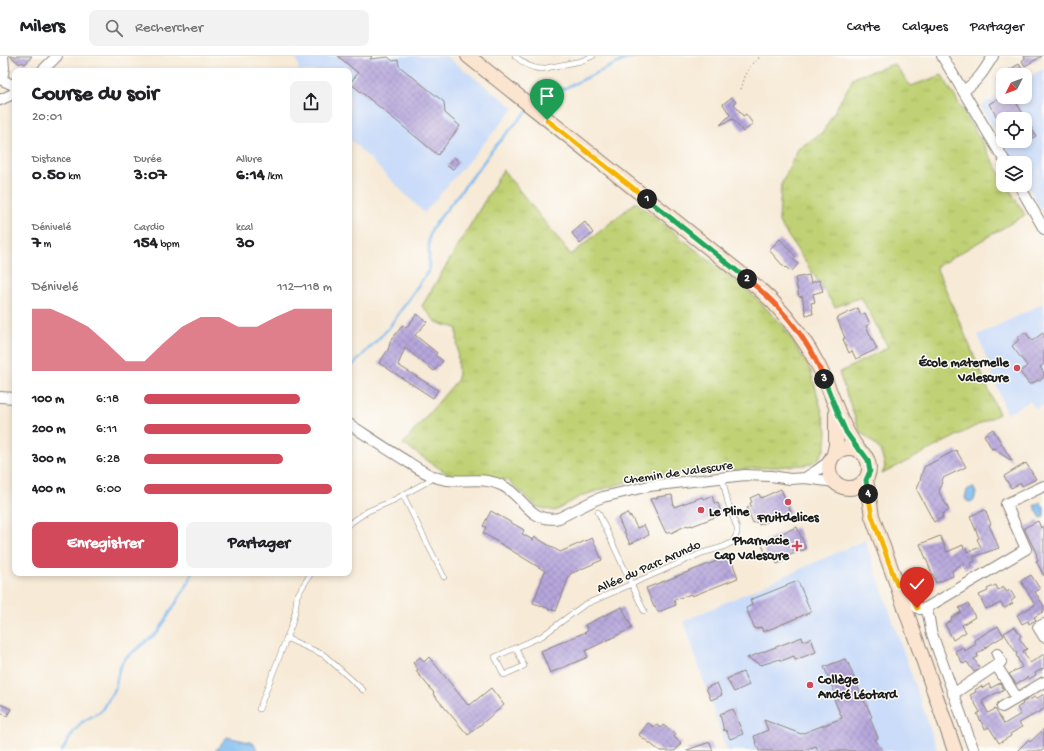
<!DOCTYPE html>
<html lang="fr">
<head>
<meta charset="utf-8">
<style>
	:root { --surface:#fff; --page:#f2f2f2; --text:#202124; --muted:#757577; --line:#e0e0e0; --accent:#d1495b }
	body { margin:0; font-family:"Gochi Hand",sans-serif; background:var(--page); color:var(--text); height:100vh; display:flex; flex-direction:column; font-size:15px; white-space:nowrap }
	* { box-sizing:border-box; margin:0 }
	p { font-size:13px; color:var(--muted) }
	.icon { flex:none; width:22px; height:22px; fill:none; stroke:currentColor; stroke-width:2; stroke-linecap:round; stroke-linejoin:round }
	.map { position:relative; flex:1; overflow:hidden }
	.drawer { position:absolute; left:12px; top:12px; width:340px; height:508px; display:flex; flex-direction:column; background:var(--surface); border-radius:8px; box-shadow:0 2px 6px #0003 }
	.drawer>* { flex:none }
	.needle { width:26px; rotate:228deg }
	.buttons { position:absolute; left:996px; top:12px; display:grid; gap:8px }
	.buttons a { display:grid; place-items:center; width:36px; height:36px; border-radius:8px; background:var(--surface); box-shadow:0 2px 6px #0003; font-size:20px }
	.pin { position:absolute; display:grid; place-items:center; width:34px; height:34px; color:#fff; margin:-41px -17px; border-radius:50% 50% 50% 0; rotate:-45deg; box-shadow:0 0 4px #0007 }
	.pin .icon { rotate:45deg }
	.km { position:absolute; width:20px; height:20px; margin:-10px; border-radius:50%; background:#222; color:#fff; font-size:11px; line-height:20px; text-align:center }
	.round { display:grid; place-items:center; flex:none; width:42px; height:42px; border-radius:8px; background:var(--page) }
	.headline { display:flex; align-items:center; justify-content:space-between; height:68px; padding:0 20px }
	h1 { font-size:22px; font-weight:700; line-height:30px }
	.metrics { display:grid; grid-template-columns:repeat(3,1fr); gap:6px; height:68px; padding:4px 20px }
	.metrics div { display:grid; align-content:center }
	.metrics b { font-size:17px; font-weight:700 }
	.metrics small { font-size:11px; font-weight:400 }
	.metrics p { font-size:11px }
	.chart { height:112px; padding:8px 20px }
	.chart p { display:flex; justify-content:space-between }
	.chart svg { width:100%; height:72px; margin-top:4px; fill:var(--accent); opacity:.7 }
	.primary-button { display:flex; gap:8px; margin-top:auto; padding:8px 20px }
	.primary-button a { flex:1; height:46px; border-radius:8px; background:var(--accent); color:#fff; font-size:16px; font-weight:700; line-height:46px; text-align:center }
	.primary-button a+a { background:var(--page); color:var(--text) }
	ul { padding:0 20px; list-style:none; font-size:13px }
	li { display:grid; grid-template-columns:64px 48px 1fr; align-items:center; height:30px }
	li i { height:10px; border-radius:5px; background:var(--accent) }
	header { display:flex; align-items:center; gap:24px; box-sizing:border-box; height:56px; padding:0 20px; background:var(--surface); border-bottom:1px solid var(--line) }
	header strong { font-size:19px }
	nav { display:flex; gap:22px; margin-inline-start:auto; font-size:14px }
	.search { width:280px; height:36px; background:var(--page); display:flex; align-items:center; gap:10px; box-sizing:border-box; padding:0 14px; border-radius:8px; color:var(--muted); font-size:15px }
	.map>svg:first-child { display:block }
	.built { fill:#cadcf9; fill-rule:evenodd }
	.grass { fill:url(#grass-tufts); stroke:#6e7648 }
	.water { fill:#7cbaef; stroke:#4c6b86 }
	.lines { fill:none; stroke-linecap:round; stroke-linejoin:round }
	.stream { stroke:#7cbaef; stroke-width:2.5 }
	.building { fill:url(#building-cross-hatch) }
	.lane-casing { stroke:#8a837a; stroke-width:6 }
	.street-casing { stroke:#8a837a; stroke-width:12 }
	.secondary-casing { stroke:#8a837a; stroke-width:16 }
	.path { stroke:#8a837a; stroke-width:1.5; stroke-dasharray:1 3; stroke-linecap:butt }
	.lane { stroke:#fff; stroke-width:5 }
	.street { stroke:#fff; stroke-width:10 }
	.secondary { stroke:#fce5d0; stroke-width:14 }
	.split-1-casing { stroke:#fff; stroke-width:8 }
	.split-2-casing { stroke:#fff; stroke-width:8 }
	.split-3-casing { stroke:#fff; stroke-width:8 }
	.split-4-casing { stroke:#fff; stroke-width:8 }
	.split-5-casing { stroke:#fff; stroke-width:8 }
	.split-1 { stroke:#f5b400; stroke-width:5 }
	.split-2 { stroke:#22a559; stroke-width:5 }
	.split-3 { stroke:#f0652b; stroke-width:5 }
	.split-4 { stroke:#22a559; stroke-width:5 }
	.split-5 { stroke:#f5b400; stroke-width:5 }
	.poi-dot { fill:#d1495b; stroke:#fdfcf7; stroke-width:1.5 }
	.labels { text-anchor:middle; stroke-width:3; stroke-linejoin:round; paint-order:stroke }
	.poi-label { font-size:13px; font-weight:bold; fill:#1c1c1c; stroke:#fdfcf7; text-anchor:end }
	.street-label { font-size:13px; fill:#1c1c1c; stroke:#fdfcf7 }
</style>
</head>
<body>
<header>
<strong>Milers</strong>
<div class="search"><svg class="icon" aria-label="search" viewBox="0 0 24 24"><circle cx="10" cy="10" r="6"/><path d="M15 15l6 6"/></svg>Rechercher</div>
<nav><a>Carte</a><a>Calques</a><a>Partager</a></nav>
</header>
<div class="map">
<svg width="1044" height="695" viewBox="0 0 1044 695">
	<defs>
		<pattern id="grass-tufts" width="24" height="20" patternUnits="userSpaceOnUse"><rect width="24" height="20" fill="#c0d174"/><path d="M3 7l-1-3M5 7V3M7 7l1-3M15 17l-1-3M17 17v-4M19 17l1-3" fill="none" stroke="#a4b364"/></pattern>
		<pattern id="building-cross-hatch" width="8" height="8" patternUnits="userSpaceOnUse"><rect width="8" height="8" fill="#b6a6dc"/><path d="M0 0l8 8M0 8l8-8" fill="none" stroke="#9c8ebc"/></pattern>
	</defs>
	<rect width="100%" height="100%" fill="#fdfcf7"/>
	<filter id="ink" filterUnits="userSpaceOnUse"><feTurbulence type="fractalNoise" baseFrequency=".025" numOctaves="2"/><feDisplacementMap in="SourceGraphic" scale="8" xChannelSelector="R" yChannelSelector="G"/><feConvolveMatrix kernelMatrix="1 2 1 2 8 2 1 2 1" color-interpolation-filters="sRGB"/></filter>
	<filter id="wash" filterUnits="userSpaceOnUse"><feTurbulence type="fractalNoise" baseFrequency=".012" numOctaves="4" result="noise"/><feDisplacementMap in="SourceGraphic" scale="16" xChannelSelector="R" yChannelSelector="G"/><feGaussianBlur stdDeviation="0.9" result="paint"/><feColorMatrix in="noise" values="0 0 0 0 0 0 0 0 0 0 0 0 0 0 0 0 0 1.4 0 .05"/><feComposite in="paint" operator="in"/></filter>
	<g filter="url(#wash)">
		<rect width="100%" height="100%" fill="#f7ead7"/>
		<path class="built" d="M 296,0 L 446,0 L 514,52 L 424,157 L 349,82 L 349,15 L 299,15 Z
			M 1044,12 L 1044,158 L 1025,126 L 1025,107 L 1014,107 L 980,50 L 1003,36 L 1003,41 L 1025,41 L 1025,23 ZM 1003,63 L 1025,63 L 1025,85 L 1003,85 Z
			M 1044,247 L 1044,349 L 1036,353 L 1030,345 L 1007,358 L 978,279 Z
			M 865,484 L 937,693 L 936,695 L 727,695 L 684,565 Z"/>
		<path class="grass" d="M 894,8 L 911,30 L 942,19 L 1003,122 L 1003,129 L 1007,129 L 1025,159 L 936,211 L 999,358 L 882,418 L 885,411 L 884,406 L 880,394 L 872,385 L 860,376 L 839,317 L 888,291 L 861,241 L 835,251 L 779,166 L 781,129 L 798,93 L 823,76 L 854,21 Z
			M 503,114 L 571,199 L 636,146 L 755,241 L 784,271 L 811,315 L 827,375 L 826,388 L 824,394 L 819,402 L 810,408 L 804,409 L 645,420 L 581,440 L 555,455 L 537,451 L 507,424 L 451,420 L 403,388 L 458,323 L 457,272 L 437,267 L 422,250 Z"/>
		<path class="water" d="M 973,431 L 976,437 L 974,444 L 970,446 L 967,445 L 965,442 L 967,434 Z
			M 1040,446 L 1044,452 L 1044,460 L 1041,462 L 1034,450 Z
			M 227,681 L 253,687 L 257,693 L 257,695 L 215,695 Z"/>
		<g class="lines">
			<path class="stream" d="M 537,48 L 547,41 L 557,36 L 628,2 L 638,0
				M 349,313 L 388,273 L 429,214 L 429,182 L 432,172 L 480,111 L 492,94 L 524,58 L 528,55
				M 62,695 L 74,675 L 82,666 L 101,655 L 115,633 L 119,614 L 124,603 L 158,576 L 189,526 L 193,517"/>
		</g>
		<g id="blocks">
			<path class="building" d="M 10,0 L 32,0 L 25,8 L 22,6 L 20,8 Z
				M 338,0 L 372,0 L 370,3 L 388,1 L 393,5 L 398,4 L 399,10 L 444,46 L 445,57 L 460,70 L 438,99 L 350,27 L 358,17 Z
				M 1024,0 L 1042,0 L 1025,10 L 1022,5 L 1025,2 Z
				M 1019,8 L 1024,16 L 1020,19 L 1001,19 Z
				M 732,41 L 736,46 L 734,48 L 743,60 L 746,58 L 753,68 L 743,76 L 733,63 L 720,69 L 730,59 L 723,48 Z
				M 1001,41 L 1013,41 L 1036,80 L 1025,86 L 1025,63 L 1003,63 L 1003,71 L 989,48 Z
				M 454,101 L 459,106 L 453,113 L 447,110 Z
				M 585,166 L 593,177 L 580,188 L 572,177 Z
				M 780,183 L 796,201 L 793,203 L 798,208 L 791,216 L 786,211 L 785,212 L 769,194 Z
				M 809,219 L 811,227 L 819,224 L 823,235 L 813,238 L 815,246 L 811,247 L 813,258 L 806,259 L 802,240 L 799,241 L 795,222 Z
				M 858,252 L 861,259 L 865,257 L 870,268 L 866,270 L 877,293 L 856,303 L 852,295 L 849,297 L 843,283 L 845,282 L 837,262 Z
				M 417,258 L 427,266 L 415,279 L 437,297 L 435,299 L 443,305 L 434,315 L 405,292 L 398,309 L 438,334 L 433,342 L 379,307 L 388,294 L 391,284 L 403,269 L 406,272 Z
				M 1025,276 L 1032,285 L 1044,276 L 1044,308 L 1040,311 L 1044,317 L 1044,321 L 1039,325 L 1038,324 L 1031,328 L 1029,328 L 1020,316 L 1027,310 L 1012,290 L 1019,284 L 1017,282 Z
				M 993,373 L 1012,405 L 998,396 L 995,392 L 992,393 L 984,379 Z
				M 956,394 L 966,411 L 943,422 L 939,436 L 949,454 L 942,458 L 943,461 L 934,466 L 917,434 L 924,411 Z
				M 1026,407 L 1036,423 L 1022,430 L 1021,427 L 1011,432 L 1004,420 Z
				M 781,433 L 791,456 L 759,469 L 758,466 L 753,467 L 747,452 L 751,450 L 750,447 L 752,446 L 750,442 L 759,438 L 761,442 Z
				M 672,439 L 674,451 L 702,441 L 703,443 L 712,440 L 715,448 L 718,447 L 721,457 L 717,458 L 718,460 L 692,470 L 692,469 L 688,470 L 687,469 L 671,477 L 670,475 L 666,477 L 650,443 L 657,442 L 657,441 Z
				M 985,454 L 991,468 L 989,469 L 999,492 L 973,501 L 975,505 L 970,508 L 972,510 L 965,513 L 963,507 L 952,515 L 953,520 L 936,527 L 920,488 L 940,480 L 947,496 L 963,489 L 964,493 L 966,492 L 967,496 L 981,491 L 977,483 L 979,482 L 970,460 Z
				M 491,455 L 524,474 L 522,478 L 533,484 L 535,481 L 560,496 L 592,482 L 602,504 L 570,518 L 556,555 L 533,547 L 545,515 L 483,477 L 486,471 L 483,470 Z
				M 627,457 L 629,461 L 631,460 L 637,472 L 644,469 L 649,479 L 630,488 L 618,462 Z
				M 1038,465 L 1041,472 L 1044,469 L 1044,520 L 1036,505 L 1038,504 L 1036,500 L 1037,499 L 1024,472 Z
				M 797,471 L 806,493 L 785,501 L 786,504 L 777,508 L 776,505 L 774,505 L 772,502 L 768,504 L 762,488 L 766,486 L 765,484 Z
				M 730,500 L 738,522 L 692,540 L 691,538 L 674,544 L 676,549 L 658,556 L 655,551 L 654,551 L 646,532 Z
				M 1031,519 L 1040,533 L 1035,536 L 1044,550 L 1044,555 L 1034,561 L 1036,564 L 1029,568 L 1028,565 L 1022,568 L 1017,559 L 1035,549 L 1021,525 Z
				M 798,525 L 811,556 L 763,576 L 761,571 L 755,573 L 746,552 L 752,549 L 750,544 Z
				M 996,529 L 998,534 L 1004,531 L 1006,536 L 1010,534 L 1015,542 L 1011,545 L 1013,547 L 1004,552 L 1001,547 L 986,553 L 979,539 L 988,535 L 987,533 Z
				M 968,548 L 975,561 L 962,569 L 966,576 L 953,584 L 945,568 L 952,564 L 951,562 L 961,556 L 959,552 Z
				M 622,551 L 632,572 L 585,595 L 588,601 L 550,617 L 541,595 L 588,575 L 585,569 Z
				M 998,570 L 1004,580 L 992,587 L 985,592 L 986,592 L 977,598 L 978,601 L 974,603 L 980,612 L 974,616 L 967,606 L 963,608 L 955,595 L 963,591 L 965,595 L 976,588 L 974,584 Z
				M 1015,571 L 1021,580 L 1019,582 L 1027,593 L 1023,595 L 1030,607 L 1044,598 L 1044,612 L 1035,617 L 1036,619 L 1029,623 L 1028,621 L 1016,628 L 1009,618 L 1022,611 L 1016,599 L 1017,598 L 1004,577 Z
				M 802,581 L 803,585 L 811,582 L 816,596 L 795,604 L 794,600 L 781,605 L 780,603 L 761,609 L 747,602 Z
				M 420,601 L 424,606 L 429,601 L 468,649 L 469,648 L 470,649 L 491,632 L 504,649 L 468,679 L 433,638 L 434,637 L 416,615 L 418,613 L 413,607 Z
				M 845,603 L 847,607 L 848,607 L 860,636 L 859,637 L 867,650 L 872,661 L 870,662 L 878,682 L 875,683 L 883,695 L 818,695 L 816,690 L 801,695 L 759,695 L 754,680 L 768,674 L 764,664 L 801,678 L 842,662 L 833,641 L 836,640 L 824,611 Z
				M 743,616 L 749,629 L 734,636 L 727,623 Z
				M 717,627 L 722,639 L 711,644 L 706,632 Z
				M 1000,627 L 1004,634 L 999,637 L 998,636 L 982,645 L 988,657 L 995,653 L 1004,668 L 1021,658 L 1017,652 L 1023,648 L 1022,647 L 1029,643 L 1029,644 L 1035,641 L 1036,643 L 1044,638 L 1044,653 L 1019,667 L 1022,671 L 1010,678 L 1011,680 L 999,687 L 989,671 L 985,673 L 977,658 L 980,656 L 970,639 L 976,636 L 975,634 L 981,630 L 983,632 L 989,628 L 991,632 Z
				M 0,648 L 11,653 L 7,660 L 0,656 Z
				M 733,653 L 743,678 L 730,683 L 726,674 L 724,675 L 720,658 Z
				M 648,667 L 654,671 L 656,668 L 661,672 L 663,669 L 676,678 L 674,681 L 681,687 L 675,695 L 660,695 L 639,679 Z
				M 1044,673 L 1044,693 L 1042,695 L 1017,695 L 1028,684 L 1030,686 Z
				M 710,686 L 713,695 L 687,695 L 687,694 Z"/>
		</g>
	</g>
	<g filter="url(#ink)">
		<use href="#blocks" fill-opacity="0" stroke="#8a837a" stroke-width="1"/>
		<g class="lines">
			<g class="lane-casing">
				<path id="lane" d="M 515,0 C 524,7 529,12 541,13 L 581,5 L 593,0
					M 403,439 L 444,521
					M 598,456 L 644,555
					M 349,468 L 368,455 L 392,445 L 425,427 L 433,421
					M 286,582 L 324,599 L 363,634
					M 516,592 L 524,610 L 504,619 L 495,601 L 542,580 L 584,549 L 702,497 L 723,491 L 733,486 L 737,477 L 737,472 L 728,447 L 722,421
					M 259,653 L 292,568 L 295,556 L 297,540 L 311,517"/>
			</g>
			<g class="street-casing">
				<path id="street" d="M 942,0 L 1006,107
					M 42,15 L 57,0
					M 0,23 L 13,29 L 15,32
					M 2,24 L 4,12 L 3,0
					M 963,35 C 978,25 984,15 993,0
					M 0,44 L 15,37
					M 1019,129 L 1044,173
					M 0,341 L 15,342
					M 349,368 C 369,381 388,394 408,406 C 417,412 427,419 438,422 C 460,429 479,419 501,429 C 524,439 529,468 559,462 L 595,444 L 603,441 L 649,430 L 745,419 L 771,420 L 790,423 L 805,422 L 835,426
					M 805,422 L 816,415 L 830,405
					M 897,529 L 906,529 L 909,531 L 917,551 L 920,553 L 926,552 L 929,562 L 931,575 L 974,695
					M 926,552 L 1026,493 L 1006,448 L 1044,430
					M 1044,568 L 1038,571 L 1044,581
					M 996,609 L 1017,642
					M 953,638 L 1001,606 L 997,598
					M 1002,651 L 1044,626"/>
			</g>
			<g class="secondary-casing">
				<path id="secondary" d="M 468,0 L 744,220 C 754,228 764,237 773,246 C 791,265 807,287 819,311 C 833,338 839,368 858,393
					M829 412a20 20 0 1 1 40 0a20 20 0 1 1-40 0Z
					M 834,398 L 836,389 L 836,358
					M 866,424 L 872,460 L 897,529 L 955,695"/>
			</g>
			<path class="path" d="M 741,33 L 745,20 L 751,9 L 761,0"/>
			<use href="#lane" class="lane"/>
			<use href="#street" class="street"/>
			<use href="#secondary" class="secondary"/>
		</g>
	</g>
	<g class="lines" filter="url(#ink)">
		<g class="split-1-casing">
			<path id="split-1" d="M 547,64 L 647,143"/>
		</g>
		<g class="split-2-casing">
			<path id="split-2" d="M 647,143 L 747,223"/>
		</g>
		<g class="split-3-casing">
			<path id="split-3" d="M 747,223 C 756,230 765,238 773,246 C 795,268 813,294 824,323"/>
		</g>
		<g class="split-4-casing">
			<path id="split-4" d="M 824,323 L 836,353 L 846,376 L 858,393 L 862,396 L 868,404 L 870,415 L 866,424 L 868,438"/>
		</g>
		<g class="split-5-casing">
			<path id="split-5" d="M 868,438 L 872,460 L 897,529 L 906,529 L 909,531 L 917,552"/>
		</g>
		<use href="#split-1" class="split-1"/>
		<use href="#split-2" class="split-2"/>
		<use href="#split-3" class="split-3"/>
		<use href="#split-4" class="split-4"/>
		<use href="#split-5" class="split-5"/>
	</g>
	<g class="poi-dot">
		<circle cx="1017" cy="312" r="4"/>
		<circle cx="788" cy="446" r="4"/>
		<circle cx="701" cy="454" r="4"/>
		<path d="M795 484h4v4h4v4h-4v4h-4v-4h-4v-4h4z"/>
		<circle cx="810" cy="629" r="4"/>
	</g>
	<g class="labels">
		<g class="poi-label">
			<text x="1009" y="310">École maternelle<tspan x="1009" dy="15">Valescure</tspan></text>
			<text x="709" y="459" text-anchor="start">Le Pline</text>
			<text x="788" y="465" text-anchor="middle">Fruitdelices</text>
			<text x="789" y="488">Pharmacie<tspan x="789" dy="15">Cap Valescure</tspan></text>
			<text x="818" y="627" text-anchor="start">Collège<tspan x="818" dy="15">André Léotard</tspan></text>
		</g>
		<g class="street-label">
			<text transform="translate(678 415) rotate(-8)" y="5">Chemin de Valescure</text>
			<text transform="translate(648 509) rotate(-24)" y="5">Allée du Parc Arundo</text>
		</g>
	</g>
</svg>
<div class="buttons">
<a><svg class="needle" viewBox="-14 -14 28 28"><path d="M0-13l5 13h-10z" fill="#e53935"/><path d="M0 13l5-13h-10z" fill="#757577"/></svg></a>
<a><svg class="icon" aria-label="locate" viewBox="0 0 24 24"><circle cx="12" cy="12" r="6"/><path d="M12 2v4M12 18v4M2 12h4M18 12h4"/></svg></a>
<a><svg class="icon" aria-label="layers" viewBox="0 0 24 24"><path d="M12 4l9 5-9 5-9-5zM3 14l9 5 9-5"/></svg></a>
</div>
<div class="pin" style="left:547px;top:64px;background:#1e9e55"><svg class="icon" aria-label="arrive" viewBox="0 0 24 24"><path d="M6 21V4h12l-3 4 3 4H6"/></svg></div>
<div class="pin" style="left:917px;top:552px;background:#d93025"><svg class="icon" aria-label="check" viewBox="0 0 24 24"><path d="M5 12l5 5 9-10"/></svg></div>
<b class="km" style="left:647px;top:143px">1</b>
<b class="km" style="left:747px;top:223px">2</b>
<b class="km" style="left:824px;top:323px">3</b>
<b class="km" style="left:868px;top:438px">4</b>
<section class="drawer">
<div class="headline"><div><h1>Course du soir</h1><p>20:01</p></div><a class="round"><svg class="icon" aria-label="share" viewBox="0 0 24 24"><path d="M12 15V3M7 8l5-5 5 5M5 13v7h14v-7"/></svg></a></div>
<div class="metrics">
<div><p>Distance</p><b>0.50<small> km</small></b></div>
<div><p>Durée</p><b>3:07</b></div>
<div><p>Allure</p><b>6:14<small> /km</small></b></div>
</div>
<div class="metrics">
<div><p>Dénivelé</p><b>7<small> m</small></b></div>
<div><p>Cardio</p><b>154<small> bpm</small></b></div>
<div><p>kcal</p><b>30</b></div>
</div>
<div class="chart"><p><span>Dénivelé</span>112–118 m</p>
<svg viewBox="0 0 160 44" preserveAspectRatio="none"><path d="M0 44V6L10 6L20 11L30 17L40 27L50 38L60 38L70 27L80 17L90 11L100 11L110 17L120 17L130 11L140 6L150 6L160 6V44z"/></svg>
</div>
<ul>
<li><b>100 m</b>6:18<i style="width:83%"></i></li>
<li><b>200 m</b>6:11<i style="width:89%"></i></li>
<li><b>300 m</b>6:28<i style="width:74%"></i></li>
<li><b>400 m</b>6:00<i style="width:100%"></i></li>
</ul>
<div class="primary-button"><a>Enregistrer</a><a>Partager</a></div>
</section>
</div>
</body>
</html>
